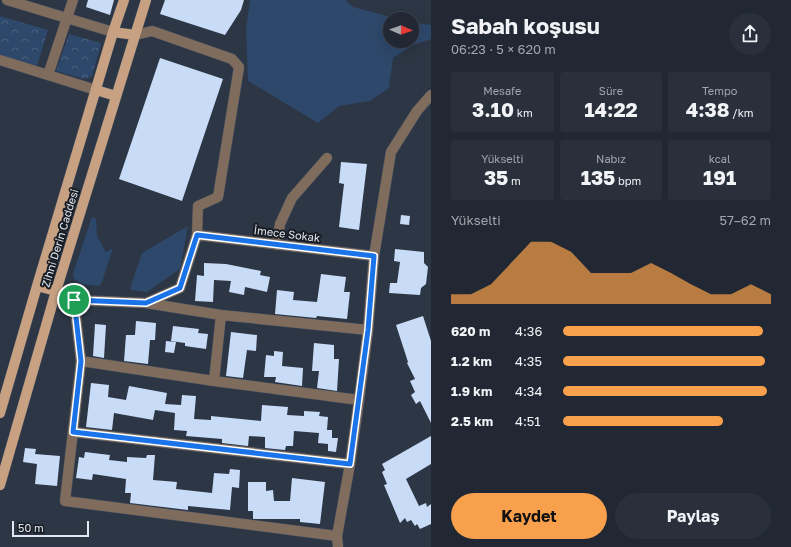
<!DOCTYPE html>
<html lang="tr">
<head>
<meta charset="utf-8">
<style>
	:root { --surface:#212833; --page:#29303b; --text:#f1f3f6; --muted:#a2a6ac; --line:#3e444e; --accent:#f8a04b }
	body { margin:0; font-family:"Golos Text",sans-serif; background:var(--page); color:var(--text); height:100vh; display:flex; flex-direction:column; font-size:15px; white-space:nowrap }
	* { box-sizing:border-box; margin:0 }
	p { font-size:13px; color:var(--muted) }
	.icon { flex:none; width:22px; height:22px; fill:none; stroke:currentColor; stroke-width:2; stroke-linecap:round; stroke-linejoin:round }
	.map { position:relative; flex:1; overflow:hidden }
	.side { display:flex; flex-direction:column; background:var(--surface); width:360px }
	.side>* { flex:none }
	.needle { width:26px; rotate:92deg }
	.tools { position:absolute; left:383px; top:12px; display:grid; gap:8px }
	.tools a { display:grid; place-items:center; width:36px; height:36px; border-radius:50%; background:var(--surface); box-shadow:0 4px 16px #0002,0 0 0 1px var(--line); font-size:20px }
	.scale { position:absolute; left:12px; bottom:10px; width:77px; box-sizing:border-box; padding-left:4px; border:2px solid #e2e8f1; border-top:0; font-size:11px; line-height:14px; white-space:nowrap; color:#e2e8f1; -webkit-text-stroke:3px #191d24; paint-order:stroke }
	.pin { position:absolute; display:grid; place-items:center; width:34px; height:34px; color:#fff; margin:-17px; border:2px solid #fff; border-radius:50%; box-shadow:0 1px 4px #0007 }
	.round { display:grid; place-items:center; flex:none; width:42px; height:42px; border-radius:21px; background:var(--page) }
	.overview { display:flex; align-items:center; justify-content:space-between; height:68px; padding:0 20px }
	h1 { font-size:22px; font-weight:700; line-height:30px }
	.stats { display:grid; grid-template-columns:repeat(3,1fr); gap:6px; height:68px; padding:4px 20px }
	.stats div { display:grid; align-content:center; border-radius:4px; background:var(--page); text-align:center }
	.stats b { font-size:20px; font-weight:700 }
	.stats small { font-size:11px; font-weight:400 }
	.stats p { font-size:11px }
	.chart { height:112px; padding:8px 20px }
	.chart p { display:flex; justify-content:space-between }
	.chart svg { width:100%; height:72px; margin-top:4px; fill:var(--accent); opacity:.7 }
	.button { display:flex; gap:8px; margin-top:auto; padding:8px 20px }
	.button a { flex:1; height:46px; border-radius:24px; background:var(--accent); color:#111; font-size:16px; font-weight:700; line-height:46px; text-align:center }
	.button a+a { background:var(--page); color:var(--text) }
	ul { padding:0 20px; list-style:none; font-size:13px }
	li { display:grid; grid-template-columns:64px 48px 1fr; align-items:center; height:30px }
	li i { height:10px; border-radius:5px; background:var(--accent) }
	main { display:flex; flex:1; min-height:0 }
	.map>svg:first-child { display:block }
	.grass { fill:#2e486b }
	.forest { fill:url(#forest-crowns) }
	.building { fill:#c8dcf8 }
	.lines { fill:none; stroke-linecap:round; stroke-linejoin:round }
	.minor-casing { stroke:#495260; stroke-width:11 }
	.major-casing { stroke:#495260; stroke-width:11 }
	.minor { stroke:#7f6c5d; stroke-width:10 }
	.major { stroke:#c7a182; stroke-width:10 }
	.route-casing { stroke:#fff; stroke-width:8 }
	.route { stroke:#1a73e8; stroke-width:5 }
	.labels { text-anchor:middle; stroke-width:4; stroke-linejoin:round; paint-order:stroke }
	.street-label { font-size:11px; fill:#e2e8f1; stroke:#191d24 }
</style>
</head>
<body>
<main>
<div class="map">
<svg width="431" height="547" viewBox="0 0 431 547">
	<defs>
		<pattern id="forest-crowns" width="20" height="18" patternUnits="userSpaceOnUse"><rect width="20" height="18" fill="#2e486b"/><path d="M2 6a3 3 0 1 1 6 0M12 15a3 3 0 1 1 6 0" fill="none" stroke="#4c6281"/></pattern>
	</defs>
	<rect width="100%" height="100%" fill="#2c3644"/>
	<path class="grass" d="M 250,0 L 345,0 L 353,7 L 399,19 L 390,19 L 390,41 L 412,41 L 412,22 L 431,25 L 431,39 L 413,45 L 393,58 L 389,88 L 370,101 L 339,106 L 318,123 L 248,81 L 246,30 Z
		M 92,217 L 96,219 L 97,236 L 106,252 L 113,248 L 102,282 L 99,286 L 82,284 L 74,279 L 73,274 Z
		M 188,226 L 180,269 L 147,292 L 131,290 L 131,285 L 142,253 Z"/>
	<path class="forest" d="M 0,16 L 48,30 L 37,66 L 0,55 Z
		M 69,34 L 101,43 L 92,76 L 85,79 L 56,71 Z"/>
	<path class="building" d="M 88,0 L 114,0 L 110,15 L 86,7 Z
		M 165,0 L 244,0 L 241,10 L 225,35 L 160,14 Z
		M 160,58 L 223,79 L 182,201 L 119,179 Z
		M 341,162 L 367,164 L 359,230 L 339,227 L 344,184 L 339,183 Z
		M 401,215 L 410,216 L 409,225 L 400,224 Z
		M 395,249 L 424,252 L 424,263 L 428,267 L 426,284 L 421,288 L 420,295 L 389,293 L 390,283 L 397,283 L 400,262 L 394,261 Z
		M 204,263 L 226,264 L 261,271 L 260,275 L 270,277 L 267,292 L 245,287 L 244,295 L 229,292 L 231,281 L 214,280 L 213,302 L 195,301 L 197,275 L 204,276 Z
		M 321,274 L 346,277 L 344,292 L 350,292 L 347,319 L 317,316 L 316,318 L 275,314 L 277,290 L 294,292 L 293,300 L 317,302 Z
		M 423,316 L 431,341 L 431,423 L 420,401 L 416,404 L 411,395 L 415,392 L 410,381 L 415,379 L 407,363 L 408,362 L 396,325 Z
		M 136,321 L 156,323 L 155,340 L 150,340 L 148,364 L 124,361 L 126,335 L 135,335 Z
		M 95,324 L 106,325 L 104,358 L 93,356 Z
		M 173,326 L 199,329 L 198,333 L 208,334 L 206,349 L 185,346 L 185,343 L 171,341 Z
		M 231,332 L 257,335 L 256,351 L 247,350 L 243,378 L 226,376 Z
		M 166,341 L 176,342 L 174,353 L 165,352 Z
		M 314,343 L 334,345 L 334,359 L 339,359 L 337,391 L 317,388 L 319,371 L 312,371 Z
		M 274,351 L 283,352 L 282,366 L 303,368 L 302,386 L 275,382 L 276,377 L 264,377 L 266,355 L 274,356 Z
		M 91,383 L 109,385 L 108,397 L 126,400 L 129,386 L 167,393 L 165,404 L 181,405 L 182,395 L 196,396 L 194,419 L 211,420 L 211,416 L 261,421 L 262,405 L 288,407 L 287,415 L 304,416 L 304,411 L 320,412 L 319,416 L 328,417 L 327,430 L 332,430 L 332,438 L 338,438 L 336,452 L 328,451 L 328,444 L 318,443 L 319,433 L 294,431 L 293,446 L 286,446 L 285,450 L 265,448 L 265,437 L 249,436 L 248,446 L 222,443 L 222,439 L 186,436 L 187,431 L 174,430 L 175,413 L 155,410 L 153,420 L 114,413 L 112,430 L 86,427 Z
		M 431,436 L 431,464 L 406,479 L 419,506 L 426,503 L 427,507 L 431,504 L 431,524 L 420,529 L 417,524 L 415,526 L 411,520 L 407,522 L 405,518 L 400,523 L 384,485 L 387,484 L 382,472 L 385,470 L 382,464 Z
		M 25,448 L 36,449 L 35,454 L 60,456 L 57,486 L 35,484 L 37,464 L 23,462 Z
		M 85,452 L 110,455 L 109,460 L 127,462 L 127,457 L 146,458 L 147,455 L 155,455 L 153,480 L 177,482 L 176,489 L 212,493 L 214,473 L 229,474 L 230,469 L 240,470 L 239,488 L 232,487 L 230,510 L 188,506 L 188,510 L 130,503 L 131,493 L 125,493 L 126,479 L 93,474 L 92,480 L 76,478 L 79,457 L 84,458 Z
		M 292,478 L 325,482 L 320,524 L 300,522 L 300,519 L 253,519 L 253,511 L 248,511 L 248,482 L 266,482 L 266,491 L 273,490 L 274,501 L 290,501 Z"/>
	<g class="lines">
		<g class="minor-casing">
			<path id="minor" d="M 7,0 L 113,32
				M 135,35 L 152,31 L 232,59 L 239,67 L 218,197 L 198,206 L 197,235 L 180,288 L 146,303
				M 0,60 L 96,90
				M 48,75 L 73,0
				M 197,235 L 374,256
				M 277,245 L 280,224 L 292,198 L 327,158
				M 56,291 L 74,300 L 146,303 L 221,315 L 368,330
				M 74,300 L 81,361 L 65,501 L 337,536
				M 81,361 L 214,381 L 359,400
				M 214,381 L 221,315
				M 73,432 L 350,464
				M 338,547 L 337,536 L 350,464 L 359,400 L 368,330 L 374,256 L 391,152 L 417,111 L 431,95"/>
		</g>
		<g class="major-casing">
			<path id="major" d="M 113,32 L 135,35
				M 96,90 L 116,96
				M 37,286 L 56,291
				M 0,413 L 37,286 L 113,32 L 124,0
				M 0,485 L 56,291 L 146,0"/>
		</g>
		<use href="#minor" class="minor"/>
		<use href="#major" class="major"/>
	</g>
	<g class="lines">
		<g class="route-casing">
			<path id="route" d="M 197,235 L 374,256 L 368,330 L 350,464 L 73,432 L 81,361 L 74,300 L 146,303 L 180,288 Z"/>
		</g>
		<use href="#route" class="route"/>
	</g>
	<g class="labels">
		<g class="street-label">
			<text transform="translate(287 234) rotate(7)" y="4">İmece Sokak</text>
			<text transform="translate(60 238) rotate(-73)" y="4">Zihni Derin Caddesi</text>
		</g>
	</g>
</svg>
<div class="tools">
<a><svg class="needle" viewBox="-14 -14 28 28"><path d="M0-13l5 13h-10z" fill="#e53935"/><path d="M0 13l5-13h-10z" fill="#a2a6ac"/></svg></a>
</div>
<div class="scale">50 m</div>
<div class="pin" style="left:74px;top:300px;background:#1e9e55"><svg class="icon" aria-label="arrive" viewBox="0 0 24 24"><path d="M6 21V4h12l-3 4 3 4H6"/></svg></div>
</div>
<section class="side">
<div class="overview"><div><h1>Sabah koşusu</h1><p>06:23 · 5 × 620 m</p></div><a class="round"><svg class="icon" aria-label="share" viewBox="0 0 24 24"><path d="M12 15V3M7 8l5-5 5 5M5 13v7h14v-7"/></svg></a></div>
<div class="stats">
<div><p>Mesafe</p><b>3.10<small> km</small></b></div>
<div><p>Süre</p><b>14:22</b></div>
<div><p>Tempo</p><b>4:38<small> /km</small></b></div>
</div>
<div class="stats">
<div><p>Yükselti</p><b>35<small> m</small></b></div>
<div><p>Nabız</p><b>135<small> bpm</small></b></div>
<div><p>kcal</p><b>191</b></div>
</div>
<div class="chart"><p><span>Yükselti</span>57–62 m</p>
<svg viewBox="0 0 160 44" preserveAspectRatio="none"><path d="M0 44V38L10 38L20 32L30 19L40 6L50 6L60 12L70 25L80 25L90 25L100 19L110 25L120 32L130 38L140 38L150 32L160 38V44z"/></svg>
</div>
<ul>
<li><b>620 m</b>4:36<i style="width:96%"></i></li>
<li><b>1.2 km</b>4:35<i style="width:97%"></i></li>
<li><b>1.9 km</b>4:34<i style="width:98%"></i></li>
<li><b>2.5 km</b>4:51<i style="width:77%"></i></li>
</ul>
<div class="button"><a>Kaydet</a><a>Paylaş</a></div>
</section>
</main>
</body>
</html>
